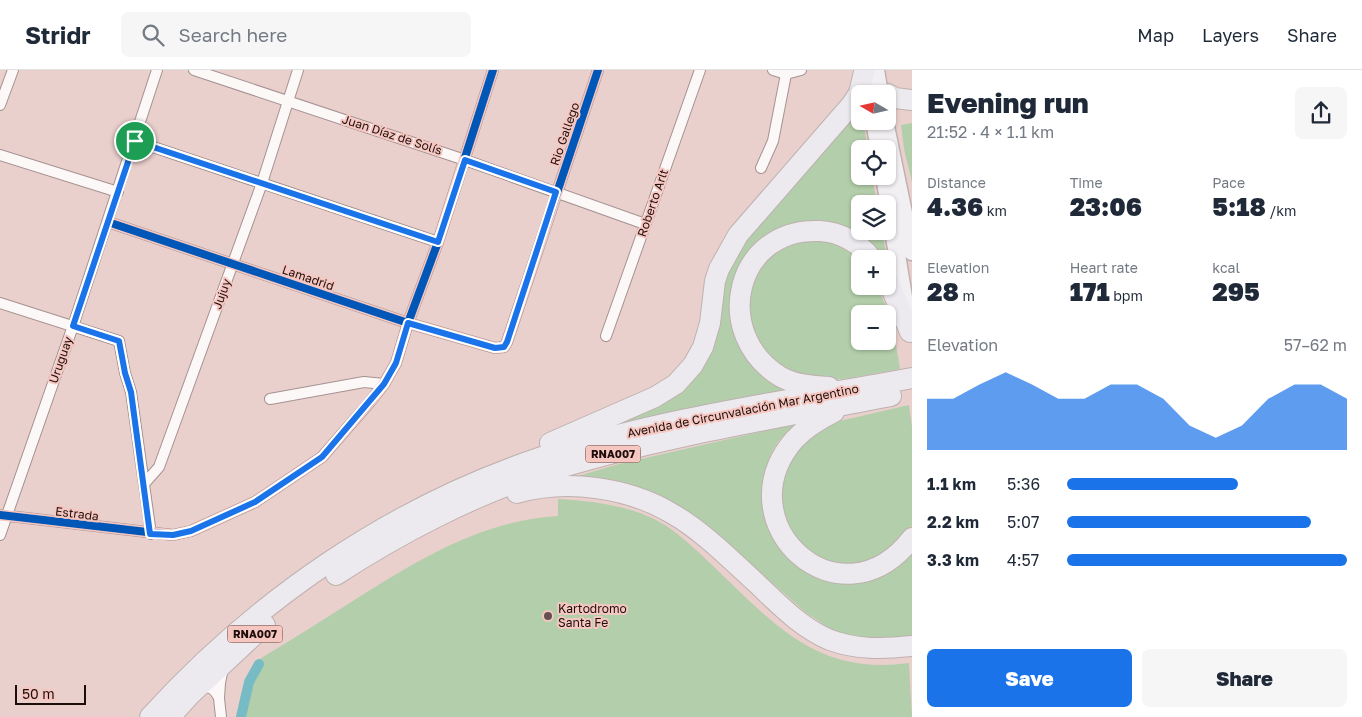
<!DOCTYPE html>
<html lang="en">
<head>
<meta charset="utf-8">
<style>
	:root { --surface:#fff; --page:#f6f6f7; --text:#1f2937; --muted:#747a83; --line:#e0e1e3; --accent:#1a73e8 }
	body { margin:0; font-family:"Golos Text",sans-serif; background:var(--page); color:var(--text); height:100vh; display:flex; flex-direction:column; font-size:19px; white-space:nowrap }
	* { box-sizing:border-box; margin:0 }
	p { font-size:16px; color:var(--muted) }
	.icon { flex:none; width:28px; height:28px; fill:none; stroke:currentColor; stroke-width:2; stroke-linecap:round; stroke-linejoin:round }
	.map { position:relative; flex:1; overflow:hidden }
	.side { display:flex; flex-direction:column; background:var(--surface); width:450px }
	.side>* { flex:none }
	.needle { width:32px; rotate:279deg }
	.tools { position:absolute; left:851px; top:15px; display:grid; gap:10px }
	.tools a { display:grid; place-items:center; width:45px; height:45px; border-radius:8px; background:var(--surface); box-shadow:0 1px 4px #0004; font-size:25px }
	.scale { position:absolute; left:15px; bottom:12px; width:71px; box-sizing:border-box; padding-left:5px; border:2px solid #1d0e0c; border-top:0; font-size:14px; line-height:18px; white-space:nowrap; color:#1d0e0c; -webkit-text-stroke:4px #f6c7c1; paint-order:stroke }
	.pin { position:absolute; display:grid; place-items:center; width:42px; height:42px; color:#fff; margin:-21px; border:2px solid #fff; border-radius:50%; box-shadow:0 1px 5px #0007 }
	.round { display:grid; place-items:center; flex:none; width:52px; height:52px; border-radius:8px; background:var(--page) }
	.headline { display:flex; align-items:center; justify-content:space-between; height:85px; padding:0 15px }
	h1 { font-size:28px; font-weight:800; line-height:38px }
	.stats { display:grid; grid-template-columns:repeat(3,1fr); gap:8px; height:85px; padding:5px 15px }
	.stats div { display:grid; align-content:center }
	.stats b { font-size:25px; font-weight:800 }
	.stats small { font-size:14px; font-weight:400 }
	.stats p { font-size:14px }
	.chart { height:140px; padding:10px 15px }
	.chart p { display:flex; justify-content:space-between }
	.chart svg { width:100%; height:90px; margin-top:5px; fill:var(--accent); opacity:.7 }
	.button { display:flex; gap:10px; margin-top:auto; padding:10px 15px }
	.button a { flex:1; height:58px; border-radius:8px; background:var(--accent); color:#fff; font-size:20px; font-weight:800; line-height:58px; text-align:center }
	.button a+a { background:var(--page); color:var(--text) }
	ul { padding:0 15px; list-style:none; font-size:16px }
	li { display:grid; grid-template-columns:80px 60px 1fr; align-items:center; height:38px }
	li i { height:12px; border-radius:6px; background:var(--accent) }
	header { display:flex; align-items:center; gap:30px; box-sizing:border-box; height:70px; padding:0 25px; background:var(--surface); border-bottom:1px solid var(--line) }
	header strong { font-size:24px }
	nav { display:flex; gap:28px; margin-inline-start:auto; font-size:18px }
	.search { width:350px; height:45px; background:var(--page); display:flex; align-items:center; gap:12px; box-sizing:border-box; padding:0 18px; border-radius:8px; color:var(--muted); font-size:19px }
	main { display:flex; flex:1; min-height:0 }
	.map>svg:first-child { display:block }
	.green { fill:#b3ceaa; fill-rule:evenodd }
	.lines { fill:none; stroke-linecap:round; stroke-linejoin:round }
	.canal { stroke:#77bbc4; stroke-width:10 }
	.street-casing { stroke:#a59290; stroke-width:12 }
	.primary-casing { stroke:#beb1af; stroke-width:19 }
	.highway-casing { stroke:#beb1af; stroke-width:22 }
	.street { stroke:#fcf8f8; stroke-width:10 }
	.primary { stroke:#f2eff2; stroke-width:16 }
	.highway { stroke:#eceaef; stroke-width:20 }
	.cycleway-casing { stroke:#f6c7c1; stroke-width:11 }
	.cycleway { stroke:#0057b8; stroke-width:8 }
	.route-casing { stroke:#fff; stroke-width:10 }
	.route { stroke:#1a73e8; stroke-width:6 }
	.poi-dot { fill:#655250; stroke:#f6c7c1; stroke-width:2 }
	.labels { text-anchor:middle; stroke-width:4; stroke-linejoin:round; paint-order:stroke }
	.shield { fill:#f6c7c1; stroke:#5e4642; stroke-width:1 }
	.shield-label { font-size:11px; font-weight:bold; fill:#1d0e0c }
	.street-label { font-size:12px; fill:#1d0e0c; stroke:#f6c7c1 }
	.poi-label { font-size:12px; fill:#1d0e0c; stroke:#f6c7c1; text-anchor:start }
</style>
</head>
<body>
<header>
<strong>Stridr</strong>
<div class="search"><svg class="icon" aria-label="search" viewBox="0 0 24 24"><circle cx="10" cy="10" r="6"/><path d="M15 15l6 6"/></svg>Search here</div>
<nav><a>Map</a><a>Layers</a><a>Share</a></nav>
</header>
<main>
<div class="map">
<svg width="912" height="647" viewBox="0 0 912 647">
	<rect width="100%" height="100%" fill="#ead0cd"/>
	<path class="green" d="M 854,48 L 863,52 L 868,79 L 860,79 L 860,106 L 872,106 L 877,134 L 860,134 L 860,161 L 882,161 L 887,189 L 879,189 L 867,172 L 847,157 L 815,151 L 787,154 L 763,168 L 743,188 L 734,219 L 732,247 L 740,277 L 757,298 L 791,319 L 588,365 L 693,306 L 724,204 L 736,180 L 843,54 Z
		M 912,53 L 912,112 L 904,79 L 901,55 Z
		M 822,168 L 854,184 L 860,192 L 860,216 L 877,216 L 892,250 L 900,299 L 850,308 L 824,311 L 795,304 L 776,292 L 754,269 L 745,238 L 762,189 L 781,174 ZM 860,244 L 888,244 L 888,271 L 860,271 Z
		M 909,335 L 912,357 L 912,455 L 909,462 L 893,481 L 850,497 L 829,493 L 807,482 L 789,461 L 781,433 L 785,399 L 802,370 L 835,352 Z
		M 803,352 C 795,358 782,365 777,373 C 744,425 773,501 835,512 C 847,514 864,510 876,506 C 891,502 904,493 912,480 L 912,566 L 880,569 L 838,564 L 805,542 L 704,452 L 656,424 L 614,412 L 578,406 L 619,394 Z
		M 558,429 C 591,431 628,435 658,451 C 678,462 694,478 711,494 C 772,552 816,606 909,593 L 912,647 L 237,647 C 239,626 245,607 258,590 C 291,570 323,550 356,529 C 417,490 483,450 558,446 Z"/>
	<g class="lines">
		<path class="canal" d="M 241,647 L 249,612 L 259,594"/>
		<g class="street-casing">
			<path id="street" d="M 194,0 L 465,90 L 645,154
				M 786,4 L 801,0
				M 0,35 L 13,0
				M 135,71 L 438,172
				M 0,85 L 118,122
				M 761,98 L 773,71 L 786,4 L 773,0
				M 108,152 L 408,253 L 495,278 L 504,277 L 507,272 L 598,0
				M 0,233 L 119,271 L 125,303 L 131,322 L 151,464
				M 606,266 L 700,0
				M 270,329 L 364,312 L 384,314
				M 144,414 L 159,397 L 262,113 L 298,0
				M 0,445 L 173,465 L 191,461 L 255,432 L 322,387 L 370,332 L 384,314 L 396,293 L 408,253 L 438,172 L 493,0
				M 0,465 L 73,256 L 157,0
				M 199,618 C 210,616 214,618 219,628 L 220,613 L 223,598
				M 219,628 L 221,647"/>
		</g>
		<g class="primary-casing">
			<path id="primary" d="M 876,0 L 880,24
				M 874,51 L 879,79
				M 885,51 L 912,182
				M 884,106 L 907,245"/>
		</g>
		<g class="highway-casing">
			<path id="highway" d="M 888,24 L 895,28 L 912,30
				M 888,211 L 910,262
				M 829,317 C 813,316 796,315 781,307 C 711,265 734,157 820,161 C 840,162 860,173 872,189
				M 834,342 C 820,349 805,358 794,370 C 723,453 840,561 912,468
				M 550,373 L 655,327 L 676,314 L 693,295 L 703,277 L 710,253 L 715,211 L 719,199 L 738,165 L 852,34 L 859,23 L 864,2
				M 517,423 C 566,409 627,417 671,443 C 701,460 727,486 753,510 C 777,532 799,557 830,570 C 857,580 884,579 912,576
				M 336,505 C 397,465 473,425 543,403 C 655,368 777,348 891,326
				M 150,647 C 255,531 390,438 539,388 C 659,348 787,331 912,308
				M 170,647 L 190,625 L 265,555"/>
		</g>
		<use href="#street" class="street"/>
		<use href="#primary" class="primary"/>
		<use href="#highway" class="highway"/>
		<g class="cycleway-casing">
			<path id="cycleway" d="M 108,152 L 408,253 L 495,278 L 504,277 L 507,272 L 598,0
				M 0,445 L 173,465 L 191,461 L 255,432 L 322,387 L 370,332 L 384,314 L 396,293 L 408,253 L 438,172 L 493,0"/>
		</g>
		<use href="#cycleway" class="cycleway"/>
	</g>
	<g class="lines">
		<g class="route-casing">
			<path id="route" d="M 135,71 L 438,172 L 465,90 L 556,122 L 507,272 L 504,277 L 495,278 L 408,253 L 396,293 L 384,314 L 322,387 L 255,432 L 191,461 L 173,465 L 150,464 L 131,322 L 125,303 L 119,271 L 73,256 Z"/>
		</g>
		<use href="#route" class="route"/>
	</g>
	<circle class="poi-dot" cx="548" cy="546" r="5"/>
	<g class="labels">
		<g class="shield">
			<rect x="585.5" y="375.5" width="55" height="17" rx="4"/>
			<rect x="227.5" y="555.5" width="55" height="17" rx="4"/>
		</g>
		<g class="shield-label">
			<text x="613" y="388">RNA007</text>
			<text x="255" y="568">RNA007</text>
		</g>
		<g class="street-label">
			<text transform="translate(565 64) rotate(-71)" y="4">Rio Gallego</text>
			<text transform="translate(392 65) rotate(18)" y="4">Juan Díaz de Solís</text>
			<text transform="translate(653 133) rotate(-71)" y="4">Roberto Arlt</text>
			<text transform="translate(308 208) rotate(19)" y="4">Lamadrid</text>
			<text transform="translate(222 224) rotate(-70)" y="4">Jujuy</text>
			<text transform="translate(61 290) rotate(-71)" y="4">Uruguay</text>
			<text transform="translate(743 341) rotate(-11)" y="4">Avenida de Circunvalación Mar Argentino</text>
			<text transform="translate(77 444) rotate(7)" y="4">Estrada</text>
		</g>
		<g class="poi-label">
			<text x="558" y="543">Kartodromo<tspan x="558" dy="14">Santa Fe</tspan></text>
		</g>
	</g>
</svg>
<div class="tools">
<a><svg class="needle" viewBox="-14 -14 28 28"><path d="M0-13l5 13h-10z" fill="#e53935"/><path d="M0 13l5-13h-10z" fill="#747a83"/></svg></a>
<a><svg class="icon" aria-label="locate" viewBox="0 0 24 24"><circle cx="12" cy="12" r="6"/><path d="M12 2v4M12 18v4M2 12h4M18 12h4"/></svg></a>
<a><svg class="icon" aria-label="layers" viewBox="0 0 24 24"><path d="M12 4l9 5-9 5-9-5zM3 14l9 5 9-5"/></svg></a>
<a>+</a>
<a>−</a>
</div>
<div class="scale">50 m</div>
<div class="pin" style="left:135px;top:71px;background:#1e9e55"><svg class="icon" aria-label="arrive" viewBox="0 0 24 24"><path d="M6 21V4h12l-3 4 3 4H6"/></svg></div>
</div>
<section class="side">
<div class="headline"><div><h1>Evening run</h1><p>21:52 · 4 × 1.1 km</p></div><a class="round"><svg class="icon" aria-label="share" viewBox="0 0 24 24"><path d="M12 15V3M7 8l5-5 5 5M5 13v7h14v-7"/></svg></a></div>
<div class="stats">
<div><p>Distance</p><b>4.36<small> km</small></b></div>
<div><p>Time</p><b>23:06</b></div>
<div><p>Pace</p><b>5:18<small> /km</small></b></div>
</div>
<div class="stats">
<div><p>Elevation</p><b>28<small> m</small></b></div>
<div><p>Heart rate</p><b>171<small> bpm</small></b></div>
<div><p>kcal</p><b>295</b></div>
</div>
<div class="chart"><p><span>Elevation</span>57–62 m</p>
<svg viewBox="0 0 160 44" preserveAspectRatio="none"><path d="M0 44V19L10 19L20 12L30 6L40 12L50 19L60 19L70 12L80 12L90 19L100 32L110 38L120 32L130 19L140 12L150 12L160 19V44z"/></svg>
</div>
<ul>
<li><b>1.1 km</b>5:36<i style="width:61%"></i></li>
<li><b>2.2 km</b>5:07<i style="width:87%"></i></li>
<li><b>3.3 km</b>4:57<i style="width:100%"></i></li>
</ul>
<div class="button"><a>Save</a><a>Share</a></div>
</section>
</main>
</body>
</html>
